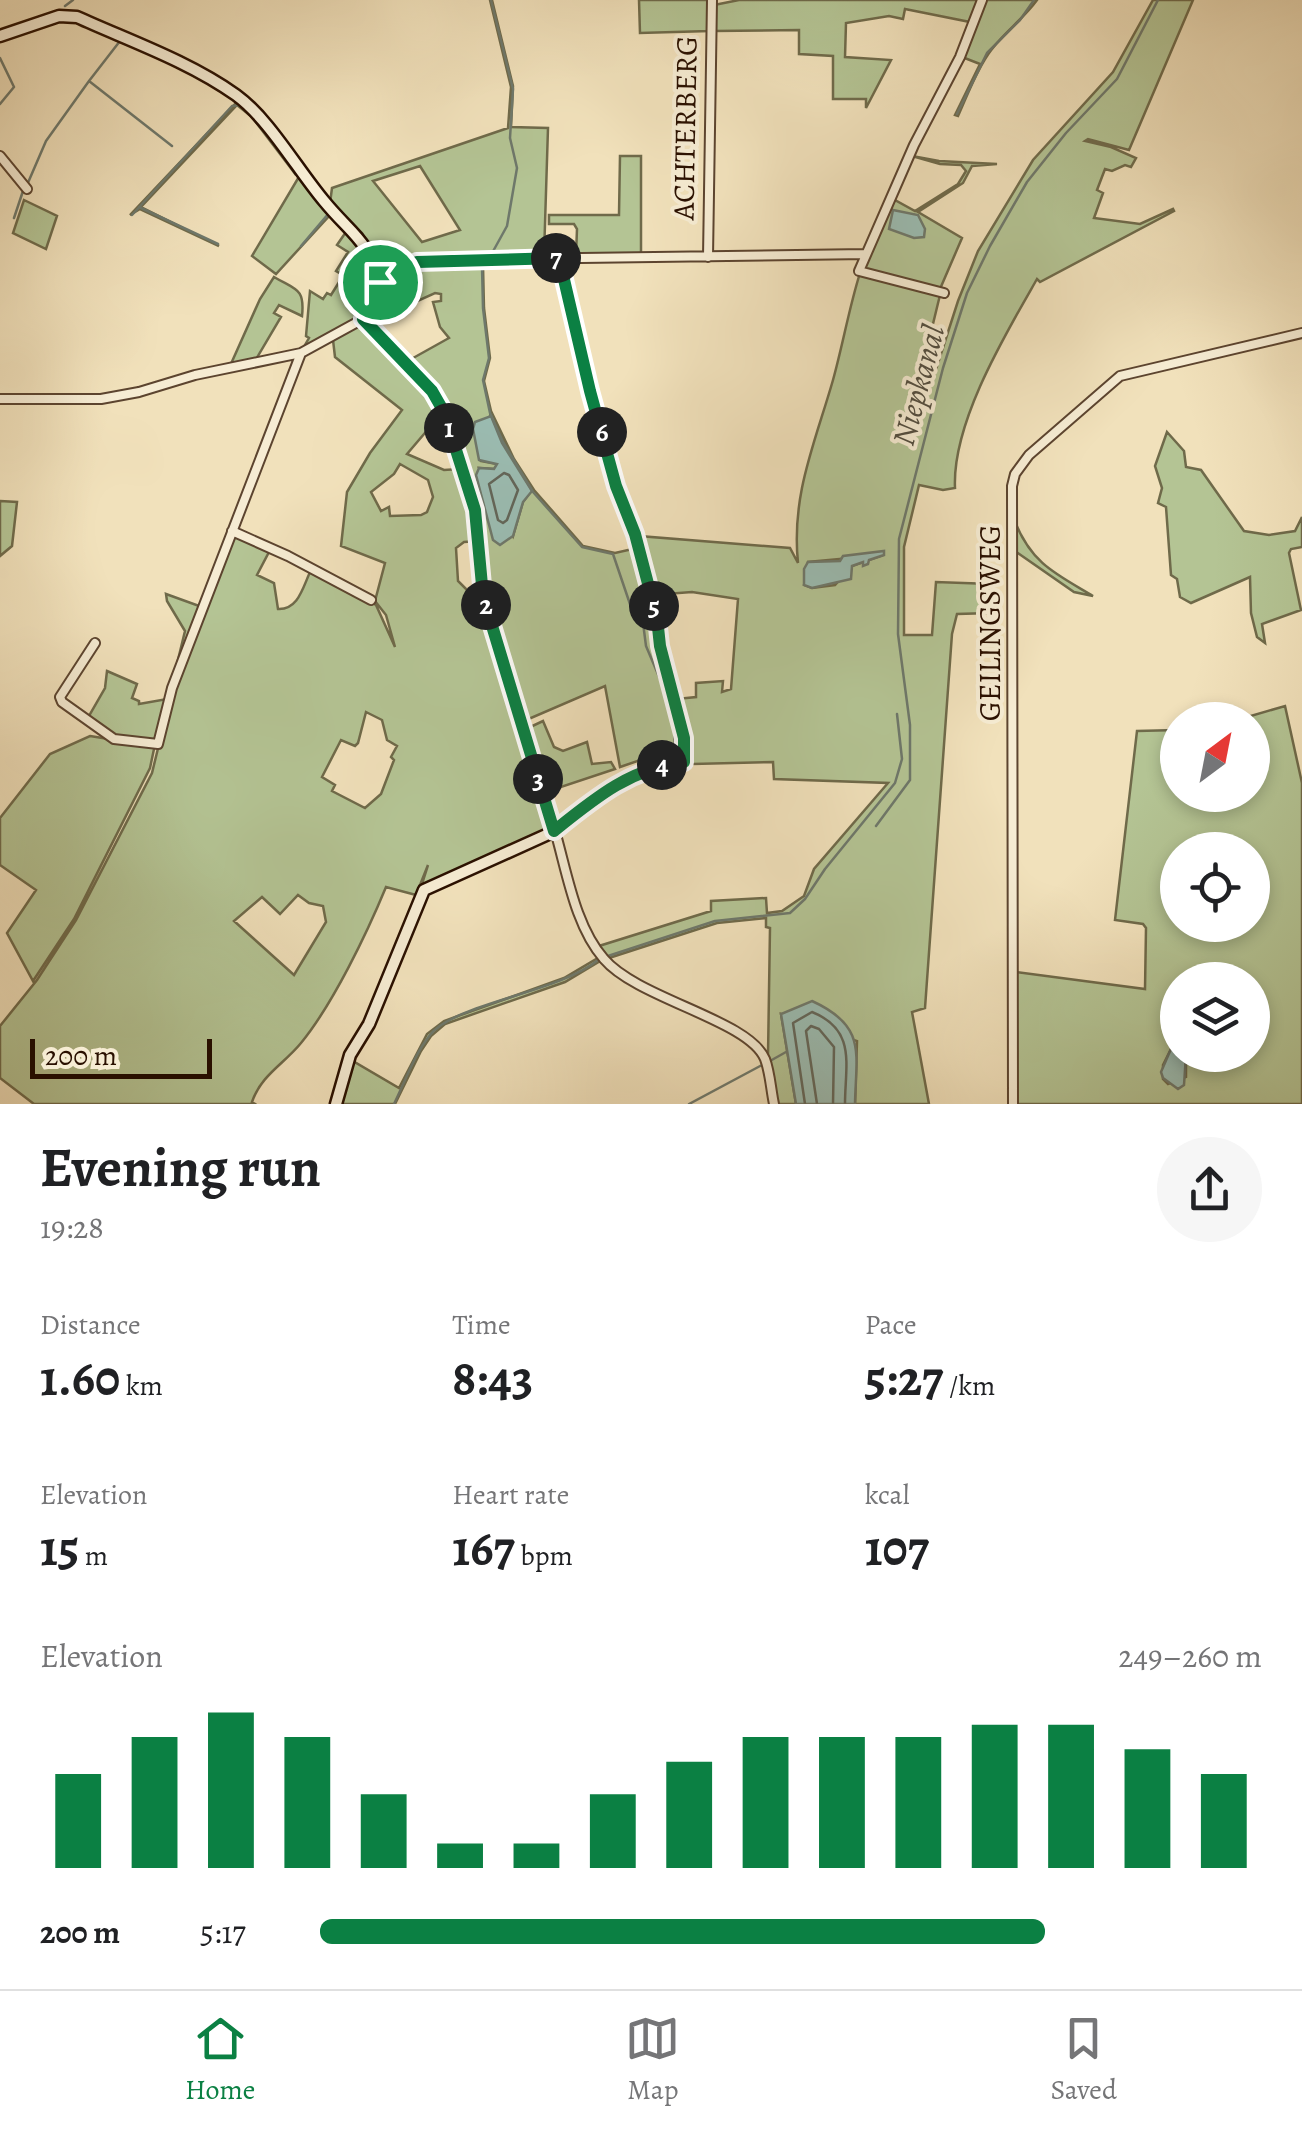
<!DOCTYPE html>
<html lang="en">
<head>
<meta charset="utf-8">
<style>
	:root { --surface:#fff; --page:#f6f6f6; --text:#202124; --muted:#757577; --line:#e0e0e0; --accent:#0b8043 }
	body { margin:0; font-family:Alegreya,serif; background:var(--page); color:var(--text); height:100vh; display:flex; flex-direction:column; font-size:38px; white-space:nowrap }
	* { box-sizing:border-box; margin:0 }
	p { font-size:32px; color:var(--muted) }
	.icon { flex:none; width:55px; height:55px; fill:none; stroke:currentColor; stroke-width:2; stroke-linecap:round; stroke-linejoin:round }
	.map { position:relative; height:1104px; overflow:hidden }
	.sheet { display:flex; flex-direction:column; background:var(--surface); flex:1 }
	.sheet>* { flex:none }
	.needle { width:65px; rotate:32deg }
	.fabs { position:absolute; left:1160px; top:702px; display:grid; gap:20px }
	.fabs a { display:grid; place-items:center; width:110px; height:110px; border-radius:50%; background:var(--surface); box-shadow:0 5px 15px #0003; font-size:50px }
	.scale { position:absolute; left:30px; bottom:25px; width:182px; box-sizing:border-box; padding-left:10px; border:5px solid #2a1000; border-top:0; font-size:28px; line-height:35px; white-space:nowrap; color:#2a1000; -webkit-text-stroke:8px #f6ecd3; paint-order:stroke }
	.pin { position:absolute; display:grid; place-items:center; width:85px; height:85px; color:#fff; margin:-42px; border:5px solid #fff; border-radius:50%; box-shadow:0 2px 10px #0007 }
	.km { position:absolute; width:50px; height:50px; margin:-25px; border-radius:50%; background:#222; color:#fff; font-size:28px; line-height:50px; text-align:center }
	.round { display:grid; place-items:center; flex:none; width:105px; height:105px; border-radius:52px; background:var(--page) }
	.head { display:flex; align-items:center; justify-content:space-between; height:170px; padding:0 40px }
	h1 { font-size:55px; font-weight:700; line-height:75px }
	.figures { display:grid; grid-template-columns:repeat(3,1fr); gap:15px; height:170px; padding:10px 40px }
	.figures div { display:grid; align-content:center }
	.figures b { font-size:50px; font-weight:700 }
	.figures small { font-size:28px; font-weight:400 }
	.figures p { font-size:28px }
	.chart { height:280px; padding:20px 40px }
	.chart p { display:flex; justify-content:space-between }
	.chart svg { width:100%; height:180px; margin-top:10px; stroke:var(--accent); stroke-width:6 }
	ul { padding:0 40px; list-style:none; font-size:32px }
	li { display:grid; grid-template-columns:160px 120px 1fr; align-items:center; height:75px }
	li i { height:25px; border-radius:12px; background:var(--accent) }
	.tab-bar { display:flex; justify-content:space-around; align-items:center; height:140px; border-top:2px solid var(--line); background:var(--surface); font-size:28px; color:var(--muted) }
	.tab-bar a { display:grid; justify-items:center; gap:5px }
	.tab-bar .on { color:var(--accent) }
	.map>svg:first-child { display:block }
	.green { fill:#b4c494; stroke:#6f6a4a; stroke-width:2.5; fill-rule:evenodd }
	.water { fill:#9bbdb3; stroke:#6e786b; stroke-width:2.5 }
	.lines { fill:none; stroke-linecap:round; stroke-linejoin:round }
	.shore { stroke:#62665a; stroke-width:2.5 }
	.stream { stroke:#6e786b; stroke-width:2.5 }
	.street-casing { stroke:#5c442f; stroke-width:12 }
	.secondary-casing { stroke:#2a1000; stroke-width:15 }
	.street { stroke:#f6ecd3; stroke-width:8 }
	.secondary { stroke:#f6ecd3; stroke-width:10 }
	.route-casing { stroke:#fff; stroke-width:20 }
	.route { stroke:#0b8043; stroke-width:12 }
	.labels { text-anchor:middle; stroke-width:8; stroke-linejoin:round; paint-order:stroke }
	.street-label { font-size:30px; fill:#2a1000; stroke:#f6ecd3 }
	.water-label { font-size:32px; font-style:italic; fill:#524d3f; stroke:#f6ecd3 }
</style>
</head>
<body>
<div class="map">
<svg width="1302" height="1104" viewBox="0 0 1302 1104">
	<rect width="100%" height="100%" fill="#f1e1bb"/>
	<filter id="stains"><feTurbulence type="fractalNoise" baseFrequency=".002" numOctaves="4"/><feColorMatrix values="0 0 0 0 .2 0 0 0 0 .09 0 0 0 0 .02 0 0 0 .5 -.17"/></filter>
	<radialGradient id="worn" r=".72"><stop offset=".6" stop-color="#630" stop-opacity="0"/><stop offset="1" stop-color="#630" stop-opacity=".3"/></radialGradient>
	<path class="green" d="M 490,0 L 492,0 L 513,86 L 511,127 L 548,128 L 544,256 L 410,262 L 384,274 L 362,233 L 330,203 L 332,188 L 508,128 L 511,87 ZM 420,166 L 460,230 L 422,242 L 373,181 Z
		M 639,0 L 709,0 L 709,31 L 640,33 Z
		M 739,0 L 979,0 L 970,22 L 905,9 L 903,19 L 889,16 L 846,23 L 845,57 L 891,60 L 866,108 L 866,99 L 833,99 L 833,56 L 799,54 L 799,30 L 714,31 L 714,5 Z
		M 984,0 L 1037,0 C 1022,21 1000,35 987,56 C 975,74 967,96 958,116 L 955,115 L 980,64 L 962,57 Z
		M 1153,0 L 1193,0 L 1129,150 L 1088,139 L 1085,141 L 1111,147 L 1136,158 L 1131,167 L 1125,165 L 1112,171 L 1105,169 L 1097,190 L 1103,193 L 1094,218 L 1140,224 L 1173,209 L 1174,211 L 1040,282 L 1037,279 C 1005,335 952,423 955,488 L 943,490 L 919,485 L 904,547 L 904,635 L 932,635 L 936,582 L 991,584 L 991,613 L 957,614 L 952,634 L 925,1008 L 912,1012 L 929,1104 L 855,1104 L 857,1041 L 781,1014 L 796,1104 L 777,1104 L 768,1056 L 770,928 L 766,927 L 766,918 L 717,923 L 609,958 L 599,946 L 711,911 L 711,901 L 766,898 L 767,913 L 782,911 L 804,896 L 814,869 L 888,783 L 774,779 L 773,762 L 693,764 L 692,760 L 687,760 L 676,699 L 696,697 L 696,683 L 723,681 L 722,692 L 731,689 L 738,599 L 692,592 L 653,595 L 638,536 L 790,548 L 798,563 C 791,495 815,443 833,380 C 843,344 849,308 860,273 L 940,295 L 932,328 L 937,330 L 917,380 L 931,385 L 958,301 L 978,251 L 1033,160 L 1113,72 ZM 883,555 L 852,566 L 835,585 L 812,588 L 804,585 L 808,562 Z
		M 237,102 L 254,116 L 296,175 L 252,117 L 237,105 L 141,207 L 219,246 L 140,209 L 130,215 Z
		M 620,156 L 641,156 L 641,254 L 576,255 L 577,229 L 574,224 L 549,224 L 549,215 L 619,215 Z
		M 912,156 L 939,161 L 997,164 L 972,166 L 963,183 L 918,212 L 962,238 L 940,289 L 865,271 L 863,267 L 893,199 L 915,211 L 958,184 L 966,171 L 961,165 L 940,164 Z
		M 300,175 L 331,214 L 276,274 L 252,256 Z
		M 24,200 L 57,216 L 46,249 L 13,233 Z
		M 348,229 C 356,241 370,255 373,269 C 384,311 337,331 308,348 L 305,345 L 309,338 L 306,336 L 310,291 L 323,299 L 327,293 L 331,295 L 341,279 L 352,285 L 358,280 L 355,274 L 346,272 L 343,275 L 336,271 L 348,252 L 337,245 Z
		M 427,263 L 483,265 L 484,308 L 490,358 L 484,381 L 491,411 L 514,459 L 534,490 L 583,546 L 615,553 L 637,548 L 684,743 L 682,761 L 666,762 L 666,758 L 652,756 L 620,767 L 605,686 L 524,721 L 487,603 L 483,540 L 440,395 L 430,380 L 421,378 L 406,362 L 449,338 L 440,327 L 433,302 L 441,301 L 441,294 L 435,293 L 369,323 L 383,282 L 411,267 ZM 490,416 L 531,491 L 523,502 L 513,536 L 479,468 L 495,469 L 497,464 L 481,461 Z
		M 274,277 C 296,290 305,288 302,316 L 279,305 L 274,313 L 281,317 L 255,361 L 230,366 L 260,299 Z
		M 357,325 L 422,383 L 446,427 L 436,420 L 407,454 L 444,470 L 459,469 L 472,510 L 478,541 L 464,542 L 456,548 L 458,581 L 471,594 L 480,595 L 549,828 L 421,887 L 428,865 L 416,895 L 386,887 C 367,933 333,1004 301,1043 C 284,1064 261,1075 252,1102 L 255,1104 L 34,1104 L 0,1078 L 0,1026 L 37,980 L 76,920 L 152,773 L 172,691 L 233,533 L 270,550 L 257,575 L 274,583 L 278,609 C 299,610 303,586 311,570 L 376,605 L 395,647 L 386,615 L 375,601 L 385,563 L 341,546 L 347,492 L 370,453 L 402,410 L 335,357 L 333,340 ZM 400,464 L 428,480 L 433,497 L 427,512 L 421,515 L 390,516 L 389,507 L 381,511 L 371,492 L 394,474 ZM 366,712 L 382,720 L 387,740 L 397,746 L 391,757 L 394,760 L 381,794 L 365,808 L 332,791 L 335,785 L 322,777 L 341,740 L 355,746 L 358,743 ZM 298,895 L 309,903 L 323,906 L 326,922 L 294,975 L 234,921 L 262,897 L 280,914 Z
		M 1167,432 L 1184,451 L 1186,467 L 1201,470 L 1244,531 L 1269,535 L 1295,531 L 1302,517 L 1302,547 L 1291,549 L 1289,553 L 1301,610 L 1262,624 L 1265,643 L 1257,637 L 1251,613 L 1250,577 L 1191,603 L 1180,597 L 1177,579 L 1171,575 L 1166,507 L 1158,503 L 1162,488 L 1155,466 Z
		M 0,501 L 17,502 L 12,546 L 0,556 Z
		M 1015,522 C 1032,564 1056,574 1093,596 L 1074,592 L 1015,551 Z
		M 166,594 L 202,607 L 175,672 L 185,631 L 167,601 Z
		M 107,671 L 137,684 L 132,698 L 139,701 L 139,704 L 167,699 L 156,742 L 114,736 L 89,716 L 105,688 Z
		M 1285,706 L 1302,783 L 1302,1104 L 1016,1104 L 1016,972 L 1145,989 L 1146,928 L 1143,924 L 1115,920 L 1137,731 L 1177,730 L 1178,795 L 1252,795 L 1252,720 L 1237,720 ZM 1178,850 L 1252,850 L 1252,925 L 1178,925 ZM 1178,980 L 1252,980 L 1252,1055 L 1186,1055 L 1186,1077 L 1168,1084 L 1163,1079 L 1163,1065 L 1178,1035 Z
		M 543,721 L 554,747 L 563,751 L 587,742 L 592,764 L 611,762 L 615,769 L 546,792 L 526,729 Z
		M 90,736 L 152,746 L 154,749 L 150,768 L 74,919 L 33,981 L 7,933 L 36,890 L 0,865 L 0,818 L 50,754 Z
		M 598,958 L 600,961 L 565,982 L 445,1024 L 431,1036 L 421,1051 L 395,1104 L 339,1104 L 351,1060 L 399,1088 L 427,1034 L 444,1021 L 564,978 Z"/>
	<path class="water" d="M 893,210 L 918,215 L 925,229 L 924,237 L 914,238 L 889,229 Z
		M 491,416 L 502,443 L 532,491 L 523,502 L 513,536 L 500,545 L 493,540 L 476,475 L 479,468 L 494,469 L 497,464 L 479,460 L 473,429 L 475,422 Z
		M 884,551 L 884,555 L 869,560 L 868,564 L 863,566 L 863,562 L 852,566 L 851,579 L 812,588 L 804,585 L 804,569 L 808,562 L 840,561 L 843,556 Z
		M 812,1001 C 867,1026 856,1053 855,1104 L 796,1104 L 781,1014 Z
		M 1177,1035 L 1178,1055 L 1186,1055 L 1184,1085 L 1178,1089 L 1163,1078 L 1161,1072 Z"/>
	<g class="lines">
		<path class="shore" d="M 504,473 L 509,475 L 518,490 L 507,520 L 503,523 L 498,520 L 489,484 Z
			M 805,1104 L 793,1023 L 812,1012 C 857,1030 845,1065 845,1104
			M 817,1104 L 806,1031 L 811,1026 L 819,1029 L 834,1047 L 833,1104"/>
		<path class="stream" d="M 65,6 L 73,0
			M 24,33 L 45,26
			M 118,39 L 120,41 L 89,81 L 172,146
			M 0,58 L 14,87 L 0,104
			M 957,114 L 987,53 L 1020,20 L 1034,0
			M 254,118 L 297,174
			M 27,185 L 46,141 L 89,81
			M 139,207 L 218,244
			M 132,215 L 232,106 L 241,105
			M 14,218 L 23,191
			M 301,246 L 329,213
			M 491,255 L 507,226 L 517,168 L 510,138 L 513,89 L 491,0
			M 436,264 L 484,265
			M 482,267 L 483,308 L 489,358 L 483,380 L 490,413 L 503,442 L 533,492 L 582,547 L 613,554 L 632,610 L 642,615 L 646,646 L 674,712 L 675,762
			M 876,826 L 910,780 L 910,725 L 898,634 L 899,539 L 943,368 L 967,293 L 990,246 L 1027,182 L 1066,133 L 1117,79 L 1158,0
			M 608,956 L 715,921 L 790,913 L 805,899 L 825,869 L 895,783 L 902,759 L 897,714
			M 770,1061 L 786,1052
			M 394,1104 C 405,1082 414,1055 430,1035 C 455,1003 558,993 598,960
			M 689,1104 L 762,1065"/>
		<g class="street-casing">
			<path id="street" d="M 0,156 L 27,189
				M 708,257 L 712,0
				M 559,258 L 590,391 L 616,486 L 635,534 L 657,618 L 660,646 L 684,738 L 684,762 C 631,769 595,798 555,831 C 567,872 575,926 604,959 C 638,999 749,1020 765,1059 C 770,1072 771,1090 774,1104
				M 380,282 L 417,262 L 434,260 L 866,254
				M 944,293 L 859,271 L 914,145 L 960,57 L 982,0
				M 0,399 L 101,399 L 139,392 L 195,375 L 301,353 L 363,319
				M 232,531 L 288,556 L 371,600
				M 95,643 L 60,697 L 62,702 L 114,739 L 158,744 L 172,688 L 301,353
				M 1013,1104 L 1012,486 L 1015,474 L 1029,455 L 1120,376 L 1302,333"/>
		</g>
		<g class="secondary-casing">
			<path id="secondary" d="M 0,36 L 59,16 L 77,17 C 130,41 188,61 236,95 C 269,119 297,169 324,201 C 351,234 367,238 380,282 L 363,319 L 433,391 L 444,412 L 475,510 L 483,596 L 555,831 L 424,890 L 369,1024 L 350,1055 L 336,1104"/>
		</g>
		<use href="#street" class="street"/>
		<use href="#secondary" class="secondary"/>
	</g>
	<g class="lines">
		<g class="route-casing">
			<path id="route" d="M 559,258 L 590,391 L 616,486 L 635,534 L 657,618 L 660,646 L 684,738 L 684,762 C 631,768 595,798 554,831 L 483,596 L 475,510 L 444,412 L 432,391 L 363,319 L 380,282 L 417,262 Z"/>
		</g>
		<use href="#route" class="route"/>
	</g>
	<g class="labels">
		<g class="street-label">
			<text transform="translate(685 128) rotate(-89)" y="10">ACHTERBERG</text>
			<text transform="translate(990 623) rotate(-90)" y="10">GEILINGSWEG</text>
		</g>
		<g class="water-label">
			<text transform="translate(918 385) rotate(-75)" y="11">Niepkanal</text>
		</g>
	</g>
	<rect width="100%" height="100%" filter="url(#stains)"/>
	<rect width="100%" height="100%" fill="url(#worn)"/>
</svg>
<div class="fabs">
<a><svg class="needle" viewBox="-14 -14 28 28"><path d="M0-13l5 13h-10z" fill="#e53935"/><path d="M0 13l5-13h-10z" fill="#757577"/></svg></a>
<a><svg class="icon" aria-label="locate" viewBox="0 0 24 24"><circle cx="12" cy="12" r="6"/><path d="M12 2v4M12 18v4M2 12h4M18 12h4"/></svg></a>
<a><svg class="icon" aria-label="layers" viewBox="0 0 24 24"><path d="M12 4l9 5-9 5-9-5zM3 14l9 5 9-5"/></svg></a>
</div>
<div class="scale">200 m</div>
<div class="pin" style="left:380px;top:282px;background:#1e9e55"><svg class="icon" aria-label="arrive" viewBox="0 0 24 24"><path d="M6 21V4h12l-3 4 3 4H6"/></svg></div>
<b class="km" style="left:449px;top:428px">1</b>
<b class="km" style="left:486px;top:605px">2</b>
<b class="km" style="left:538px;top:779px">3</b>
<b class="km" style="left:662px;top:765px">4</b>
<b class="km" style="left:654px;top:606px">5</b>
<b class="km" style="left:602px;top:432px">6</b>
<b class="km" style="left:556px;top:258px">7</b>
</div>
<section class="sheet">
<div class="head"><div><h1>Evening run</h1><p>19:28</p></div><a class="round"><svg class="icon" aria-label="share" viewBox="0 0 24 24"><path d="M12 15V3M7 8l5-5 5 5M5 13v7h14v-7"/></svg></a></div>
<div class="figures">
<div><p>Distance</p><b>1.60<small> km</small></b></div>
<div><p>Time</p><b>8:43</b></div>
<div><p>Pace</p><b>5:27<small> /km</small></b></div>
</div>
<div class="figures">
<div><p>Elevation</p><b>15<small> m</small></b></div>
<div><p>Heart rate</p><b>167<small> bpm</small></b></div>
<div><p>kcal</p><b>107</b></div>
</div>
<div class="chart"><p><span>Elevation</span>249–260 m</p>
<svg viewBox="0 0 160 44" preserveAspectRatio="none"><path d="M5 44V21M15 44V12M25 44V6M35 44V12M45 44V26M55 44V38M65 44V38M75 44V26M85 44V18M95 44V12M105 44V12M115 44V12M125 44V9M135 44V9M145 44V15M155 44V21"/></svg>
</div>
<ul>
<li><b>200 m</b>5:17<i style="width:77%"></i></li>
</ul>
</section>
<nav class="tab-bar">
<a class="on"><svg class="icon" aria-label="home" viewBox="0 0 24 24"><path d="M3 11l9-7 9 7M6 9v11h12V9"/></svg>Home</a>
<a><svg class="icon" aria-label="map" viewBox="0 0 24 24"><path d="M3 6l6-2 6 2 6-2v14l-6 2-6-2-6 2zM9 4v14M15 6v14"/></svg>Map</a>
<a><svg class="icon" aria-label="saved" viewBox="0 0 24 24"><path d="M7 4h10v16l-5-4-5 4z"/></svg>Saved</a>
</nav>
</body>
</html>
